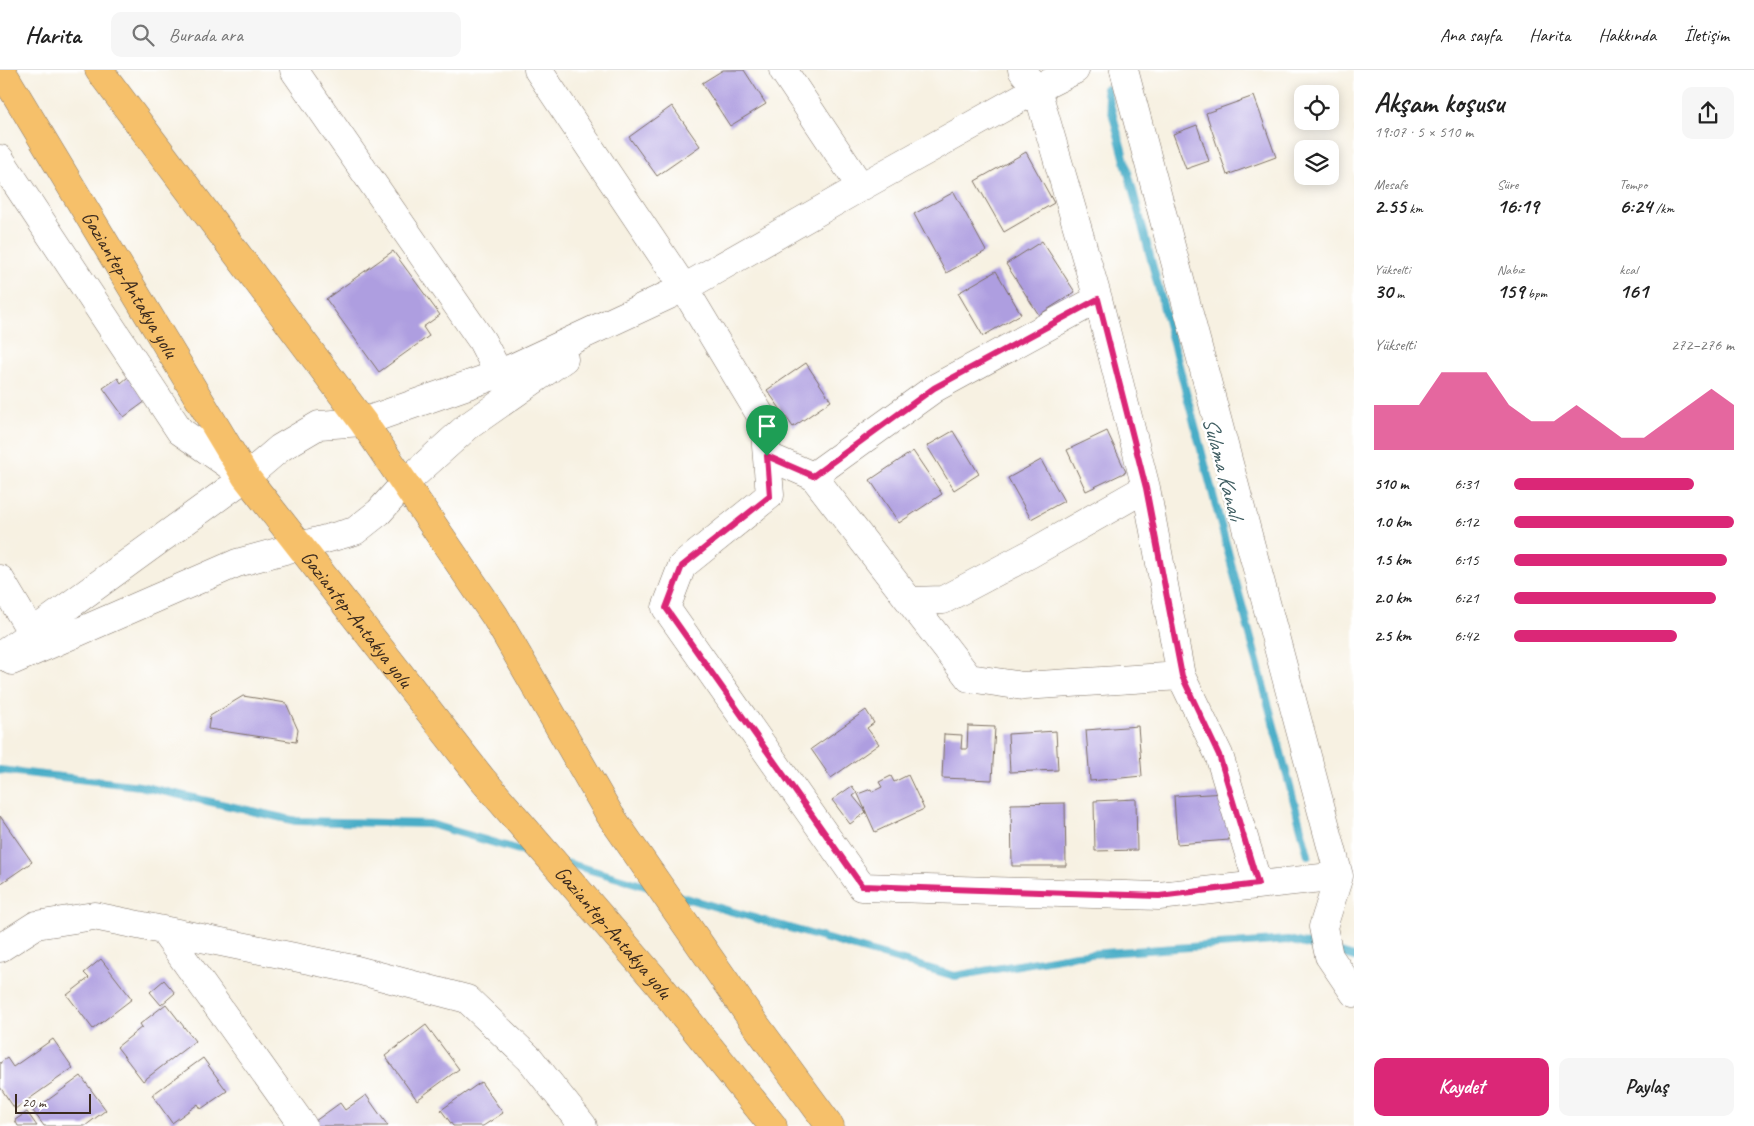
<!DOCTYPE html>
<html lang="tr">
<head>
<meta charset="utf-8">
<style>
	:root { --surface:#fff; --page:#f6f6f6; --text:#222; --muted:#767676; --line:#e0e0e0; --accent:#db2777 }
	body { margin:0; font-family:Caveat,sans-serif; background:var(--page); color:var(--text); height:100vh; display:flex; flex-direction:column; font-size:19px; white-space:nowrap }
	* { box-sizing:border-box; margin:0 }
	p { font-size:16px; color:var(--muted) }
	.icon { flex:none; width:28px; height:28px; fill:none; stroke:currentColor; stroke-width:2; stroke-linecap:round; stroke-linejoin:round }
	.map { position:relative; flex:1; overflow:hidden }
	.details { display:flex; flex-direction:column; background:var(--surface); width:400px }
	.details>* { flex:none }
	.buttons { position:absolute; left:1294px; top:15px; display:grid; gap:10px }
	.buttons a { display:grid; place-items:center; width:45px; height:45px; border-radius:10px; background:var(--surface); box-shadow:0 2px 12px #0003; font-size:25px }
	.scale { position:absolute; left:15px; bottom:12px; width:76px; box-sizing:border-box; padding-left:5px; border:2px solid #3b2a1e; border-top:0; font-size:14px; line-height:18px; white-space:nowrap; color:#3b2a1e; -webkit-text-stroke:4px #fff; paint-order:stroke }
	.pin { position:absolute; display:grid; place-items:center; width:42px; height:42px; color:#fff; margin:-51px -21px; border-radius:50% 50% 50% 0; rotate:-45deg; box-shadow:0 0 5px #0007 }
	.pin .icon { rotate:45deg }
	.round { display:grid; place-items:center; flex:none; width:52px; height:52px; border-radius:10px; background:var(--page) }
	.headline { display:flex; align-items:center; justify-content:space-between; height:85px; padding:0 20px }
	h1 { font-size:28px; font-weight:600; line-height:38px }
	.figures { display:grid; grid-template-columns:repeat(3,1fr); gap:8px; height:85px; padding:5px 20px }
	.figures div { display:grid; align-content:center }
	.figures b { font-size:21px; font-weight:600 }
	.figures small { font-size:14px; font-weight:400 }
	.figures p { font-size:14px }
	.chart { height:140px; padding:10px 20px }
	.chart p { display:flex; justify-content:space-between }
	.chart svg { width:100%; height:90px; margin-top:5px; fill:var(--accent); opacity:.7 }
	.primary-button { display:flex; gap:10px; margin-top:auto; padding:10px 20px }
	.primary-button a { flex:1; height:58px; border-radius:10px; background:var(--accent); color:#fff; font-size:20px; font-weight:600; line-height:58px; text-align:center }
	.primary-button a+a { background:var(--page); color:var(--text) }
	ul { padding:0 20px; list-style:none; font-size:16px }
	li { display:grid; grid-template-columns:80px 60px 1fr; align-items:center; height:38px }
	li i { height:12px; border-radius:6px; background:var(--accent) }
	header { display:flex; align-items:center; gap:30px; box-sizing:border-box; height:70px; padding:0 25px; background:var(--surface); border-bottom:1px solid var(--line) }
	header strong { font-size:24px }
	nav { display:flex; gap:28px; margin-inline-start:auto; font-size:18px }
	.search { width:350px; height:45px; background:var(--page); display:flex; align-items:center; gap:12px; box-sizing:border-box; padding:0 18px; border-radius:10px; color:var(--muted); font-size:19px }
	main { display:flex; flex:1; min-height:0 }
	.map>svg:first-child { display:block }
	.lines { fill:none; stroke-linecap:round; stroke-linejoin:round }
	.stream { stroke:#48adc7; stroke-width:8 }
	.building { fill:#ae9ee0 }
	.minor-casing { stroke:#7d7063; stroke-width:29 }
	.highway-casing { stroke:#7d7063; stroke-width:29 }
	.minor { stroke:#fff; stroke-width:28 }
	.highway { stroke:#f6c06b; stroke-width:28 }
	.route-casing { stroke:#fff; stroke-width:10 }
	.route { stroke:#db2777; stroke-width:6 }
	.labels { text-anchor:middle; stroke-width:5; stroke-linejoin:round; paint-order:stroke }
	.street-label { font-size:21px; fill:#3b2a1e; stroke:#fff }
	.water-label { font-size:22px; font-style:italic; fill:#405e62; stroke:#fff }
</style>
</head>
<body>
<header>
<strong>Harita</strong>
<div class="search"><svg class="icon" aria-label="search" viewBox="0 0 24 24"><circle cx="10" cy="10" r="6"/><path d="M15 15l6 6"/></svg>Burada ara</div>
<nav><a>Ana sayfa</a><a>Harita</a><a>Hakkında</a><a>İletişim</a></nav>
</header>
<main>
<div class="map">
<svg width="1354" height="1056" viewBox="0 0 1354 1056">
	<rect width="100%" height="100%" fill="#fff"/>
	<filter id="ink" filterUnits="userSpaceOnUse"><feTurbulence type="fractalNoise" baseFrequency=".02" numOctaves="2"/><feDisplacementMap in="SourceGraphic" scale="10" xChannelSelector="R" yChannelSelector="G"/><feConvolveMatrix kernelMatrix="1 2 1 2 8 2 1 2 1" color-interpolation-filters="sRGB"/></filter>
	<filter id="wash" filterUnits="userSpaceOnUse"><feTurbulence type="fractalNoise" baseFrequency=".0096" numOctaves="4" result="noise"/><feDisplacementMap in="SourceGraphic" scale="20" xChannelSelector="R" yChannelSelector="G"/><feGaussianBlur stdDeviation="1.12" result="paint"/><feColorMatrix in="noise" values="0 0 0 0 0 0 0 0 0 0 0 0 0 0 0 0 0 1.4 0 .05"/><feComposite in="paint" operator="in"/></filter>
	<g filter="url(#wash)">
		<rect width="100%" height="100%" fill="#f7f1e2"/>
		<g class="lines">
			<path class="stream" d="M 1106,19 L 1308,785
				M 0,700 L 140,716 L 296,751 L 430,754 L 536,785
				M 567,793 L 652,818
				M 675,825 L 955,906 L 1076,885 L 1288,870 L 1321,878
				M 1337,882 L 1354,887"/>
		</g>
		<g id="blocks">
			<path class="building" d="M 723,0 L 744,0 L 766,34 L 730,56 L 702,13 Z
				M 1254,26 L 1276,87 L 1227,105 L 1206,43 Z
				M 672,36 L 700,76 L 657,106 L 629,67 Z
				M 1197,55 L 1209,91 L 1186,99 L 1173,64 Z
				M 1026,82 L 1054,133 L 1004,162 L 975,111 Z
				M 954,122 L 986,181 L 946,203 L 914,144 Z
				M 1042,171 L 1075,222 L 1039,245 L 1006,194 Z
				M 393,181 L 440,245 L 423,257 L 429,266 L 379,302 L 326,229 Z
				M 996,201 L 1021,244 L 983,266 L 958,223 Z
				M 806,293 L 831,331 L 793,357 L 767,320 Z
				M 128,307 L 146,331 L 124,347 L 103,318 L 118,308 L 121,313 Z
				M 953,361 L 979,404 L 954,420 L 927,376 Z
				M 1107,361 L 1126,402 L 1086,421 L 1067,380 Z
				M 913,381 L 942,424 L 899,453 L 870,410 Z
				M 1041,390 L 1064,431 L 1031,449 L 1008,408 Z
				M 243,626 L 286,633 L 298,660 L 296,672 L 208,659 L 210,646 Z
				M 866,640 L 874,653 L 867,658 L 879,674 L 831,708 L 811,679 Z
				M 968,656 L 995,657 L 992,710 L 942,708 L 944,664 L 962,665 L 961,679 L 967,679 Z
				M 1138,656 L 1142,706 L 1090,711 L 1086,660 Z
				M 1056,661 L 1058,700 L 1010,702 L 1008,664 Z
				M 908,705 L 924,739 L 875,762 L 858,724 L 871,719 L 872,722 L 882,717 L 879,712 L 891,706 L 894,712 Z
				M 852,716 L 857,723 L 853,726 L 866,742 L 850,754 L 832,730 Z
				M 1226,723 L 1229,770 L 1177,774 L 1174,726 Z
				M 1136,729 L 1137,780 L 1095,781 L 1094,731 Z
				M 1065,733 L 1066,796 L 1012,796 L 1011,734 Z
				M 0,746 L 32,792 L 0,814 Z
				M 101,889 L 132,929 L 93,959 L 67,925 L 89,908 L 84,903 Z
				M 164,910 L 175,923 L 161,935 L 150,922 Z
				M 166,934 L 195,971 L 143,1011 L 117,977 L 142,957 L 140,954 Z
				M 426,955 L 459,999 L 417,1030 L 385,986 Z
				M 53,969 L 73,998 L 15,1039 L 0,1017 L 0,993 L 7,988 L 13,997 Z
				M 203,988 L 227,1021 L 201,1039 L 198,1034 L 172,1053 L 152,1025 Z
				M 81,1006 L 106,1040 L 85,1056 L 44,1056 L 33,1041 Z
				M 481,1012 L 503,1043 L 483,1056 L 453,1056 L 441,1040 Z
				M 366,1025 L 388,1056 L 313,1056 L 311,1054 L 340,1033 L 345,1040 Z
				M 27,1042 L 37,1056 L 18,1056 L 15,1050 Z"/>
		</g>
	</g>
	<g filter="url(#ink)">
		<use href="#blocks" fill-opacity="0" stroke="#7d7063" stroke-width="1"/>
		<g class="lines">
			<g class="minor-casing">
				<path id="minor" d="M 294,0 L 482,271 L 499,304
					M 538,0 L 684,218 L 764,351 L 770,425 L 682,496 L 666,538 L 862,817 L 1159,826 L 1339,806
					M 783,0 L 861,117
					M 1022,0 L 1037,19 L 1098,229 L 1146,418 L 1181,606 L 1219,685 L 1258,814
					M 1124,0 L 1339,806 L 1323,857 L 1329,886 L 1354,923
					M 0,89 L 180,361 L 246,407
					M 767,386 L 813,406 L 969,608 L 1023,616 L 1181,606
					M 813,406 L 935,318 L 1098,229
					M 0,509 L 32,563
					M 910,531 L 943,530 L 1030,484 L 1146,418
					M 0,586 L 246,407 L 280,378 L 319,355 L 363,352 L 499,304 L 684,218 L 861,117 L 1037,19 L 1075,0
					M 12,591 L 237,493 L 355,461 L 379,442 L 405,413 L 467,357 L 564,289
					M 163,860 L 303,1056
					M 0,878 L 36,855 L 94,846 L 353,899 L 467,929 L 530,989 L 583,1056"/>
			</g>
			<g class="highway-casing">
				<g id="highway">
					<path id="s1" d="M 1,0 L 246,407 L 482,709 L 656,911 L 773,1056"/>
					<path d="M 99,0 L 363,352 L 495,546 L 610,745 L 753,951 L 830,1056"/>
				</g>
			</g>
			<use href="#minor" class="minor"/>
			<use href="#highway" class="highway"/>
		</g>
	</g>
	<g class="lines" filter="url(#ink)">
		<g class="route-casing">
			<path id="route" d="M 1098,229 L 1146,418 L 1182,606 L 1219,685 L 1258,814 L 1159,826 L 862,816 L 666,538 L 682,496 L 770,426 L 767,386 L 813,406 L 934,318 Z"/>
		</g>
		<use href="#route" class="route"/>
	</g>
	<g class="labels">
		<g class="street-label">
			<text dy="7" stroke="none"><textPath href="#s1" startOffset="250">Gaziantep-Antakya yolu</textPath></text>
			<text dy="7" stroke="none"><textPath href="#s1" startOffset="655">Gaziantep-Antakya yolu</textPath></text>
			<text dy="7" stroke="none"><textPath href="#s1" startOffset="1060">Gaziantep-Antakya yolu</textPath></text>
		</g>
		<g class="water-label">
			<text transform="translate(1224 398) rotate(75)" y="8">Sulama Kanalı</text>
		</g>
	</g>
</svg>
<div class="buttons">
<a><svg class="icon" aria-label="locate" viewBox="0 0 24 24"><circle cx="12" cy="12" r="6"/><path d="M12 2v4M12 18v4M2 12h4M18 12h4"/></svg></a>
<a><svg class="icon" aria-label="layers" viewBox="0 0 24 24"><path d="M12 4l9 5-9 5-9-5zM3 14l9 5 9-5"/></svg></a>
</div>
<div class="scale">20 m</div>
<div class="pin" style="left:767px;top:386px;background:#1e9e55"><svg class="icon" aria-label="arrive" viewBox="0 0 24 24"><path d="M6 21V4h12l-3 4 3 4H6"/></svg></div>
</div>
<section class="details">
<div class="headline"><div><h1>Akşam koşusu</h1><p>19:07 · 5 × 510 m</p></div><a class="round"><svg class="icon" aria-label="share" viewBox="0 0 24 24"><path d="M12 15V3M7 8l5-5 5 5M5 13v7h14v-7"/></svg></a></div>
<div class="figures">
<div><p>Mesafe</p><b>2.55<small> km</small></b></div>
<div><p>Süre</p><b>16:19</b></div>
<div><p>Tempo</p><b>6:24<small> /km</small></b></div>
</div>
<div class="figures">
<div><p>Yükselti</p><b>30<small> m</small></b></div>
<div><p>Nabız</p><b>159<small> bpm</small></b></div>
<div><p>kcal</p><b>161</b></div>
</div>
<div class="chart"><p><span>Yükselti</span>272–276 m</p>
<svg viewBox="0 0 160 44" preserveAspectRatio="none"><path d="M0 44V22L10 22L20 22L30 6L40 6L50 6L60 22L70 30L80 30L90 22L100 30L110 38L120 38L130 30L140 22L150 14L160 22V44z"/></svg>
</div>
<ul>
<li><b>510 m</b>6:31<i style="width:82%"></i></li>
<li><b>1.0 km</b>6:12<i style="width:100%"></i></li>
<li><b>1.5 km</b>6:15<i style="width:97%"></i></li>
<li><b>2.0 km</b>6:21<i style="width:92%"></i></li>
<li><b>2.5 km</b>6:42<i style="width:74%"></i></li>
</ul>
<div class="primary-button"><a>Kaydet</a><a>Paylaş</a></div>
</section>
</main>
</body>
</html>
